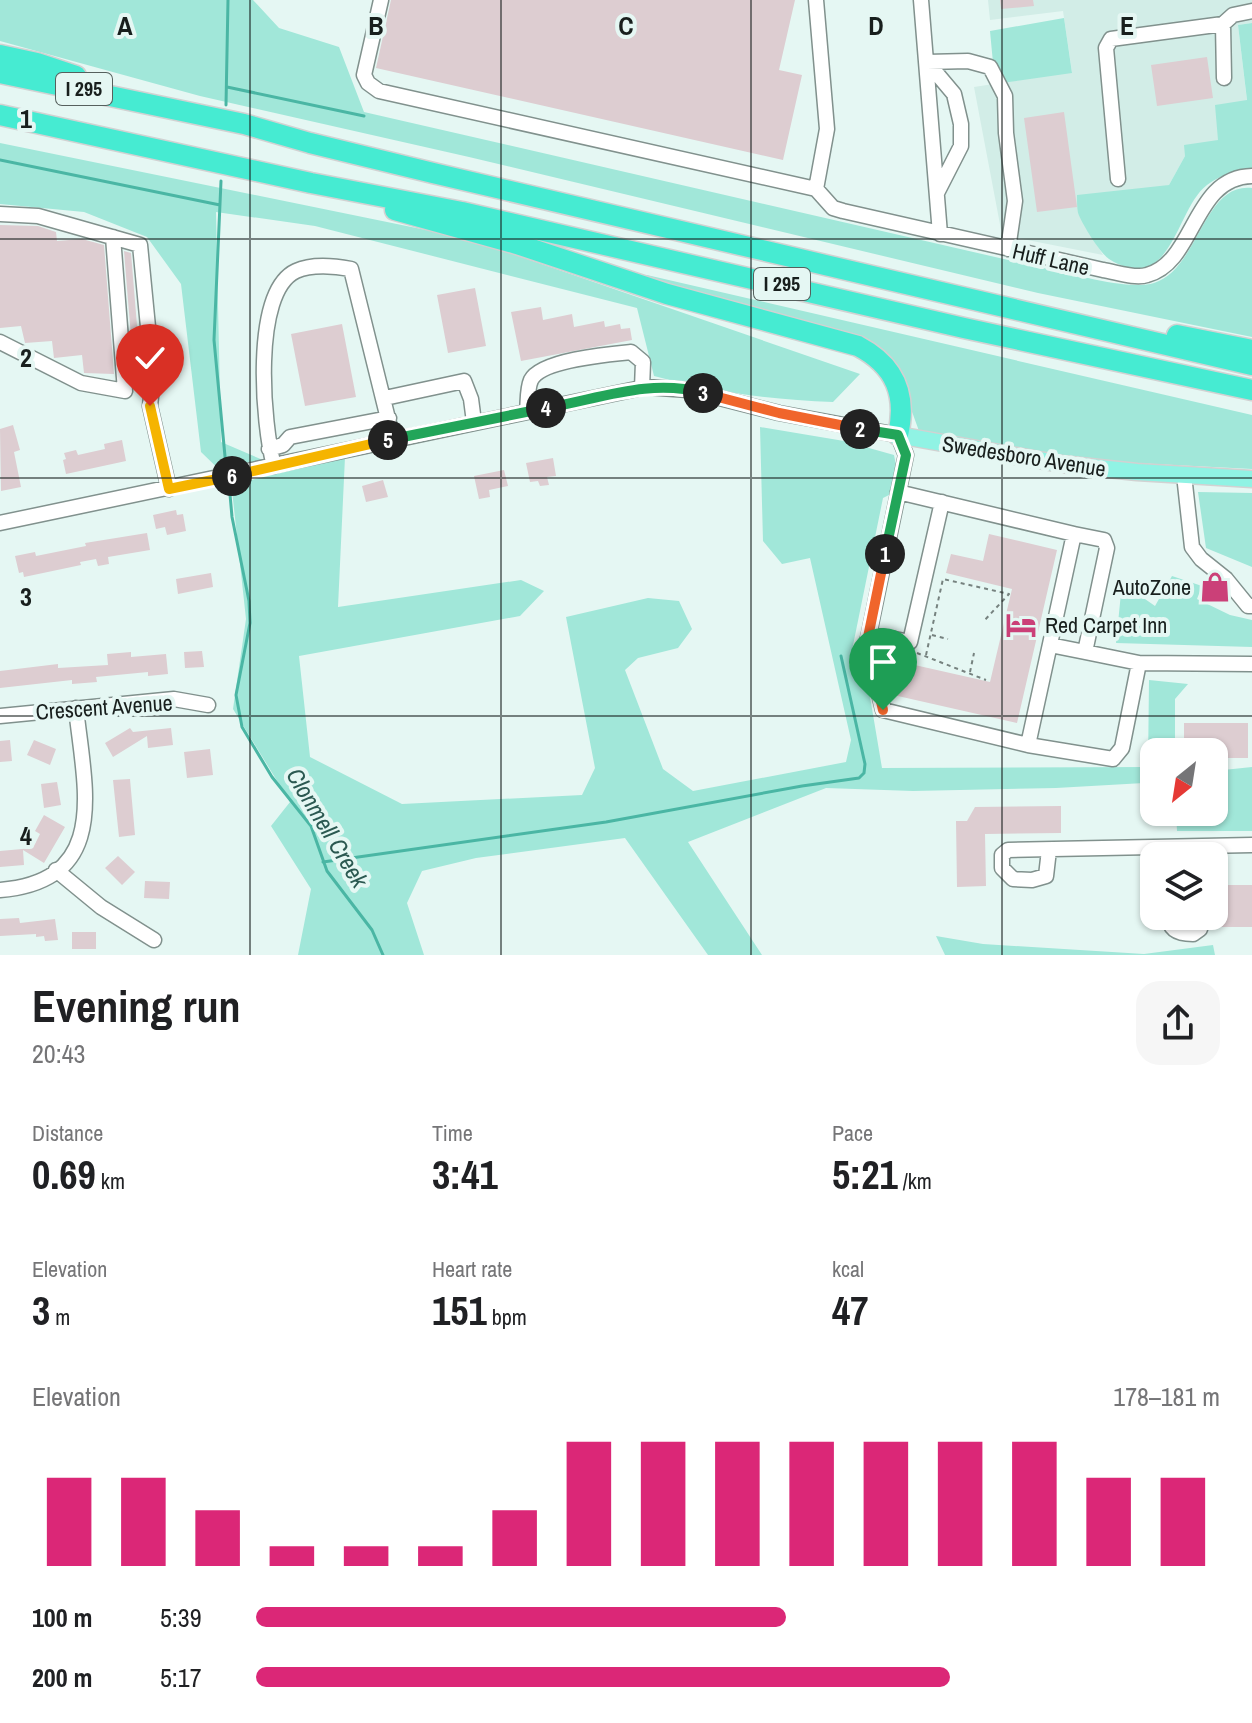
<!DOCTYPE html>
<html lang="en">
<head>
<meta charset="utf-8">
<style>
	:root { --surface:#fff; --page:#f6f6f6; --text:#202124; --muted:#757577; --accent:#db2777 }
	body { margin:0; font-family:"Archivo Narrow",sans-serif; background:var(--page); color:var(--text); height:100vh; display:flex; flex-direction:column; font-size:30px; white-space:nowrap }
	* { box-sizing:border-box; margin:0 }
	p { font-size:26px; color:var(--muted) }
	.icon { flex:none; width:44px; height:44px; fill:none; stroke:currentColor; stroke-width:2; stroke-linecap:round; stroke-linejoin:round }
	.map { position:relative; height:955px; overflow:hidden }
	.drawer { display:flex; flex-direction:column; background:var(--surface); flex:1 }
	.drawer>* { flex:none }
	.needle { width:52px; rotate:210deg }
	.buttons { position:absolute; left:1140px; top:738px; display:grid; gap:16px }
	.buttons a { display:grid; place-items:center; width:88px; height:88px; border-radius:16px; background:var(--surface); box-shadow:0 2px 6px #0004; font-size:40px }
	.pin { position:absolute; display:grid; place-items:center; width:68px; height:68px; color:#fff; margin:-82px -34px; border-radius:50% 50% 50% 0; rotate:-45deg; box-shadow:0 0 8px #0007 }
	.pin .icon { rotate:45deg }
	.km { position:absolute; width:40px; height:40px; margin:-20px; border-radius:50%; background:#222; color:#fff; font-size:22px; line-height:40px; text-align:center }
	.round { display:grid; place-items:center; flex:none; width:84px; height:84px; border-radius:24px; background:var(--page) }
	.headline { display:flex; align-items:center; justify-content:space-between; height:136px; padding:0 32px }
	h1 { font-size:44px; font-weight:800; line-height:60px }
	.figures { display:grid; grid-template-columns:repeat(3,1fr); gap:12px; height:136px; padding:8px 32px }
	.figures div { display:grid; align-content:center }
	.figures b { font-size:40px; font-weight:800 }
	.figures small { font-size:22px; font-weight:400 }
	.figures p { font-size:22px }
	.chart { height:224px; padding:16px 32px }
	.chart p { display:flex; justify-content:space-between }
	.chart svg { width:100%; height:144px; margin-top:8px; stroke:var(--accent); stroke-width:6 }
	ul { padding:0 32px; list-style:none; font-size:26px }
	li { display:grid; grid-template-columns:128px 96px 1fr; align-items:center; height:60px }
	li i { height:20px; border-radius:10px; background:var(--accent) }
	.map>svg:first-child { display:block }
	.built { fill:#d2ede7 }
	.green { fill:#a1e7d9 }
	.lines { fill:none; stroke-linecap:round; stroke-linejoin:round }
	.stream { stroke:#4ab6a4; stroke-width:3 }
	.building { fill:#ddcdd1 }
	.minor-casing { stroke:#81918d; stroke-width:17 }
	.major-casing { stroke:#d1d2d2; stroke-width:19 }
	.highway-casing { stroke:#d1d2d2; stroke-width:23 }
	.path { stroke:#76827f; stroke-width:2; stroke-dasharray:4 4; stroke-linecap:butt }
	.minor { stroke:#fff; stroke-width:14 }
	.major { stroke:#90f3e4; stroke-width:16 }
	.highway { stroke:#46ebd2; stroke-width:20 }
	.split-1-casing { stroke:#fff; stroke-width:16 }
	.split-2-casing { stroke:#fff; stroke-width:16 }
	.split-3-casing { stroke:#fff; stroke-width:16 }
	.split-4-casing { stroke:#fff; stroke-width:16 }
	.split-5-casing { stroke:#fff; stroke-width:16 }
	.split-6-casing { stroke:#fff; stroke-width:16 }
	.split-7-casing { stroke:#fff; stroke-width:16 }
	.split-1 { stroke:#f0652b; stroke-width:10 }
	.split-2 { stroke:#22a559; stroke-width:10 }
	.split-3 { stroke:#f0652b; stroke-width:10 }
	.split-4 { stroke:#22a559; stroke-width:10 }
	.split-5 { stroke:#22a559; stroke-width:10 }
	.split-6 { stroke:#f5b400; stroke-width:10 }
	.split-7 { stroke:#f5b400; stroke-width:10 }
	.grid { fill:none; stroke:#181f1d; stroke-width:2; stroke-opacity:0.55 }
	.labels { text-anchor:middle; stroke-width:8; stroke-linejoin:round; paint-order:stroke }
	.shield { fill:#e5f7f3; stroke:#56605d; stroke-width:2 }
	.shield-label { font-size:20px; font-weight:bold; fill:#181f1d }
	.street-label { font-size:22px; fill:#181f1d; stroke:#e5f7f3 }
	.poi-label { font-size:22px; fill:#181f1d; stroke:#e5f7f3; text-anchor:end }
	.water-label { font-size:24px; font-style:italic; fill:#2b5951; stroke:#e5f7f3 }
	.grid-label { font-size:26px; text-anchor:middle; font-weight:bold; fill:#181f1d; stroke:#e5f7f3; stroke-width:8; stroke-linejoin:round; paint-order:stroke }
</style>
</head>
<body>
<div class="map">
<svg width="1252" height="955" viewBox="0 0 1252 955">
	<rect width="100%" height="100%" fill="#e5f7f3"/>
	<path class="built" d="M 988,0 L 1252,0 L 1252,23 L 1238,25 L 1247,101 L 1218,140 L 1185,156 L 1169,185 L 1078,213 L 1103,255 L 1002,235 L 974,87 L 1072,72 L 1063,11 L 990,20 Z"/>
	<path class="green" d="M 0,0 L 253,0 L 279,28 L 339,47 L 364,112 L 1043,268 C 1071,273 1128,291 1154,283 C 1199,269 1203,182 1252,188 L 1252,337 L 1038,293 L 469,157 L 200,96 L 0,41 Z
		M 1064,18 L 1072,73 L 995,84 L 990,31 Z
		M 1252,23 L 1252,169 C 1234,171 1222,174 1207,185 C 1175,209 1172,298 1109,259 C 1100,253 1082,224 1078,213 C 1077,208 1077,200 1077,195 L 1169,185 L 1185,156 L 1184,145 L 1218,140 L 1215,105 L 1247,100 L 1238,25 Z
		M 0,143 L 431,231 L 504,251 L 860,374 L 833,402 C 772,400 713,392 654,376 L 637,308 L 315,226 L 216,212 L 221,442 L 284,469 L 345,457 L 338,607 L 521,580 L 544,591 L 520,616 L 299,656 L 310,757 L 402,804 L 582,795 L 595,768 L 566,617 L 648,598 L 679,601 L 692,629 L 678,648 L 638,658 L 625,670 L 663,769 L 693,791 L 846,762 L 851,740 L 810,558 L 782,564 L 763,541 L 760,427 L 844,441 L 894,455 L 898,475 L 891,494 L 883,498 L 849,665 L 866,673 L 882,768 L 1148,767 L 1149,680 L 1188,684 L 1175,699 L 1175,752 L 1154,752 L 1154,785 L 1144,783 L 1056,788 L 913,791 L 826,788 L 688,842 L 762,955 L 708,955 L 625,838 L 476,858 L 422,871 L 407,903 L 424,955 L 298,955 L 311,889 L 271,826 L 290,802 L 233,709 L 246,619 L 231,481 L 201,452 L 181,284 L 147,237 L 84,212 L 0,204 Z
		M 647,275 L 1252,415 L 1252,469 L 1096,461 L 919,431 L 903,387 L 891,366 L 645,283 Z
		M 1198,492 L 1252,493 L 1252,567 L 1206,548 Z
		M 1172,576 L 1202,586 L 1197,599 L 1230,615 L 1252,620 L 1252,647 L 1116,643 L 1122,583 L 1155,606 Z
		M 1252,767 L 1252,831 L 1177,831 L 1176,812 L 1214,812 L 1214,771 Z
		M 936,936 L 983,944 L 1144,954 L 1213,945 L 1215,955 L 945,955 Z"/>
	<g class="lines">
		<path class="stream" d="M 227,87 L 364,116
			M 226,105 L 228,0
			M 0,160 L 220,205
			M 221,181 L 214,340 L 226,467
			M 229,483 L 232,517 L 249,601 L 250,623 L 236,695 L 242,727 L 272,777 L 311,826 L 327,871 L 372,930 L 383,955
			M 323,862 L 606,822 L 802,786 L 859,778 L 864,773 L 865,764 L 841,656"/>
	</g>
	<path class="building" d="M 391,0 L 795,0 L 779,70 L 802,75 L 783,160 L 376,68 Z
		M 1000,0 L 1033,0 L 1034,6 L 1001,9 Z
		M 1207,57 L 1213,98 L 1157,106 L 1151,65 Z
		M 1064,112 L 1077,207 L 1037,212 L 1024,118 Z
		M 0,225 L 38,226 L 56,232 L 57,241 L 82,239 L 104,245 L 114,374 L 84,373 L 82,355 L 54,358 L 52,341 L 25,343 L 21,326 L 0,328 Z
		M 124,251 L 131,253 L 142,386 L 135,386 Z
		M 475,288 L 486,346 L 448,353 L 437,295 Z
		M 541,307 L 543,320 L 572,314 L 574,327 L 604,321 L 605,327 L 620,324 L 621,329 L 630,328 L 632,340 L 521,361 L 511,312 Z
		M 342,324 L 356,397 L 305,406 L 291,334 Z
		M 13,425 L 20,450 L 14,452 L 21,487 L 1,491 L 0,429 Z
		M 122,440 L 126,461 L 66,474 L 63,460 L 66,459 L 64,453 L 76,450 L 78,455 L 105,449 L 104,444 Z
		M 553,458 L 556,476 L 547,477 L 549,485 L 540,486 L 538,481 L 530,482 L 526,463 Z
		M 504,470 L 508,486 L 489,490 L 490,497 L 479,499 L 474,476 Z
		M 383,480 L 388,497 L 366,502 L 362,486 Z
		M 176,510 L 177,515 L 183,514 L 186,531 L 167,535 L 165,527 L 156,529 L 153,515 Z
		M 147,533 L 150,550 L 108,557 L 109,564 L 98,566 L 96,559 L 80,562 L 81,565 L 24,577 L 23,572 L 19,573 L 15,556 L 35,552 L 36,556 L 86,546 L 85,543 Z
		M 989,534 L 1057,550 L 1017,723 L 889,694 L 897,661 L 990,682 L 1012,589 L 946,573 L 951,554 L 983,561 Z
		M 211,573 L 213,587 L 178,594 L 176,579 Z
		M 202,651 L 204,667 L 185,668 L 184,652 Z
		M 131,652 L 131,657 L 166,654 L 168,674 L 148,676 L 148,672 L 96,677 L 97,682 L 72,684 L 72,680 L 0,688 L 0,671 L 58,664 L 58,668 L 108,665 L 107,654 Z
		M 1184,723 L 1248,723 L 1248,758 L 1214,758 L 1214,752 L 1184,752 Z
		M 130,728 L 133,732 L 171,728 L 173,745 L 148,748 L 147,736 L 113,757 L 105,743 Z
		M 10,740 L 12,761 L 0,762 L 0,741 Z
		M 34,740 L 56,749 L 50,765 L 27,755 Z
		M 210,749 L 213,775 L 187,778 L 184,752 Z
		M 130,779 L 135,835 L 119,837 L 113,780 Z
		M 57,782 L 61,805 L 44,808 L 41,784 Z
		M 1061,806 L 1061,833 L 985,834 L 986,886 L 957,887 L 956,821 L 967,821 L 975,807 Z
		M 44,815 L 65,827 L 44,863 L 23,850 L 24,865 L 0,867 L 0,851 L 33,848 L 40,834 L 35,831 Z
		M 118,856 L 135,872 L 122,885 L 105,868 Z
		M 145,881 L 170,882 L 169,899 L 144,898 Z
		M 1214,885 L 1252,885 L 1252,927 L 1212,927 Z
		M 19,918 L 20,923 L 55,919 L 58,940 L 45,941 L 44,936 L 36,937 L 36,934 L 0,936 L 0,919 Z
		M 72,932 L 96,932 L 96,949 L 72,949 Z"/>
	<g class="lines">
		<g class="minor-casing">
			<path id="minor" d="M 381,0 L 364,75 L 368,83 L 379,91 L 816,189
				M 816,0 L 827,129 L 816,189
				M 921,0 L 940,234
				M 927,62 L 968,61 L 990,67 L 1005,96 L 1006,133 L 1015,201 L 1008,249
				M 927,62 L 954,94 L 961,124 L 961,146 L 937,193
				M 1224,78 L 1223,24 L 1233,15 L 1252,11
				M 1118,179 L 1106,48 L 1111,39 L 1223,24
				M 816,189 L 833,208 L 843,211 L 1103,270 C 1116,272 1135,279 1147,275 C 1196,262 1192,177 1252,176
				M 0,214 L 38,216 L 140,245 L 153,378 L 150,406 L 169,489
				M 0,342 L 81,383 L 125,391 L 113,237
				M 385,398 L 464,381 L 471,399 L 474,422
				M 527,412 C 528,402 527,389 531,380 C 541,360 610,354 631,352 L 643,362 L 642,388
				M 269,449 L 283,445 L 290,437 L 389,418
				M 274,466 C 263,426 251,292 296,271 C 311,264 335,266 351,269 L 393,439
				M 1184,475 L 1192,547 L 1201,559 L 1226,579 L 1248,606 L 1252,606
				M 0,523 L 646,387 L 688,390 L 779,413 L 898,435 L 906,455 L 869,634 L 867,642 L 883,710 L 1028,745 L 1074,534 L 898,492
				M 1074,534 L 1104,540 L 1107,548 L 1085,652 L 1139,663 L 1252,664
				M 869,634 L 910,642 L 942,502
				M 1050,645 L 1085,652
				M 0,716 L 174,699 L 208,705
				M 1028,745 L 1113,759 L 1122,748 L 1139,663
				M 1049,850 L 1046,876 L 1032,880 L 1013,879 L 1002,868 L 1002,855 L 1008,850 L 1252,845
				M 56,870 L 101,907 L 154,940
				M 0,890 C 112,881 84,786 76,708
				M 1169,916 C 1169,931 1180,934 1193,934 L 1200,929 L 1203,916"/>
		</g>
		<g class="major-casing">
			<path id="major" d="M 898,435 L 1061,464 L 1137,472 L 1252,479"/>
		</g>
		<g class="highway-casing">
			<path id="highway" d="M 0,55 L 37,63 L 76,76
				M 0,73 L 244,124 L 310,143 L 433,173 L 1252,365
				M 0,115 L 311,183 L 462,212 L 964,328 L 1252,390
				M 395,210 L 517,244 L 667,294 L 858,346 C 896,366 907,395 898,435
				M 1177,335 L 1252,350"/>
		</g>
		<path class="path" d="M 932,635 L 948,639
			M 917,653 L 986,680
			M 926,655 L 943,579 L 1009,594 L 983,622
			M 970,672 L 974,653"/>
		<use href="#minor" class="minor"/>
		<use href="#major" class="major"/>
		<use href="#highway" class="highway"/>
	</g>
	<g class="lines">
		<g class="split-1-casing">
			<path id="split-1" d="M 883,710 L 867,642 L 885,554"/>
		</g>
		<g class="split-2-casing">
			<path id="split-2" d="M 860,429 L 898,435 L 906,455 L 885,554"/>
		</g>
		<g class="split-3-casing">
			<path id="split-3" d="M 703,393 L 779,413 L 860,429"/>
		</g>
		<g class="split-4-casing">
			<path id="split-4" d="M 546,408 C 599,399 650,378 703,393"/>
		</g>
		<g class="split-5-casing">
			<path id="split-5" d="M 388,440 L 546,408"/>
		</g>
		<g class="split-6-casing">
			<path id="split-6" d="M 232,476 L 388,440"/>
		</g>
		<g class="split-7-casing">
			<path id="split-7" d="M 150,406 L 169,489 L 232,476"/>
		</g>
		<use href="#split-1" class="split-1"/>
		<use href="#split-2" class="split-2"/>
		<use href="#split-3" class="split-3"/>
		<use href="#split-4" class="split-4"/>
		<use href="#split-5" class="split-5"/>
		<use href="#split-6" class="split-6"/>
		<use href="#split-7" class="split-7"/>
	</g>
	<path class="grid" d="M 250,0 L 250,955M 501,0 L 501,955M 751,0 L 751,955M 1002,0 L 1002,955M 0,239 L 1252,239M 0,478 L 1252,478M 0,716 L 1252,716"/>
	<defs>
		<g id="shop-bare" transform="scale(2.4)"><path d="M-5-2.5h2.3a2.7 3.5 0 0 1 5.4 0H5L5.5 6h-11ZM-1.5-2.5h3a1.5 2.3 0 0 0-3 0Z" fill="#cb4078" stroke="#e5f7f3" stroke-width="2.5" paint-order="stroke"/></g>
		<g id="hotel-bare" transform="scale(2.4)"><path d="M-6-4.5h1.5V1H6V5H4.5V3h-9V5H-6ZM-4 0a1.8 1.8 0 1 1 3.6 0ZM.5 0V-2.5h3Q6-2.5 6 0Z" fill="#cb4078" stroke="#e5f7f3" stroke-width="2.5" paint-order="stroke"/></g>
	</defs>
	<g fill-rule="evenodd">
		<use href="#shop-bare" x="1215" y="587"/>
		<use href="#hotel-bare" x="1021" y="625"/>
	</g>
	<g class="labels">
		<g class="shield">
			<rect x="56" y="73" width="56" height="32" rx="6"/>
			<rect x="754" y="268" width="56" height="32" rx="6"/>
		</g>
		<g class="shield-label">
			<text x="84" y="96">I 295</text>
			<text x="782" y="291">I 295</text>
		</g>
		<g class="street-label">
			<text transform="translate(1051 259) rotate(13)" y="8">Huff Lane</text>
			<text transform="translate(1024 456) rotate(9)" y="8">Swedesboro Avenue</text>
			<text transform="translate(104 707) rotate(-4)" y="8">Crescent Avenue</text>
		</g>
		<g class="poi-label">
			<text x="1191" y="595">AutoZone</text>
			<text x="1045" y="633" text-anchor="start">Red Carpet Inn</text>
		</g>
		<g class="water-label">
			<text transform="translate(327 828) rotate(59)" y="8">Clonmell Creek</text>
		</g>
	</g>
	<g class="grid-label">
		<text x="125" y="35">A</text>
		<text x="376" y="35">B</text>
		<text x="626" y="35">C</text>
		<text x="876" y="35">D</text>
		<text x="1127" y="35">E</text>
		<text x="26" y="128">1</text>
		<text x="26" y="367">2</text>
		<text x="26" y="606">3</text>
		<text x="26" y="845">4</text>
	</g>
</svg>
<div class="buttons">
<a><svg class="needle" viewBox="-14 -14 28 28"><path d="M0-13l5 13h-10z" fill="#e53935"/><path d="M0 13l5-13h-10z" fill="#757577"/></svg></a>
<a><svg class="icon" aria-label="layers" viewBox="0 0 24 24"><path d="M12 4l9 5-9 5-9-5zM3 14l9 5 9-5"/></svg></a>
</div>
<div class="pin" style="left:883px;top:710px;background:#1e9e55"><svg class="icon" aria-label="arrive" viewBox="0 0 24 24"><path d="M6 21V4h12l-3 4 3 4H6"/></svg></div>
<div class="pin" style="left:150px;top:406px;background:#d93025"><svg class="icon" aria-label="check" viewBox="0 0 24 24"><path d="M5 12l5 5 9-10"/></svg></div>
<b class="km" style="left:885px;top:554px">1</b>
<b class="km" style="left:860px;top:429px">2</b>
<b class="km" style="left:703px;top:393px">3</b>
<b class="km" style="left:546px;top:408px">4</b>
<b class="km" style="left:388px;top:440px">5</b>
<b class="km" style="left:232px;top:476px">6</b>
</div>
<section class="drawer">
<div class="headline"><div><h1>Evening run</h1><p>20:43</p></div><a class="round"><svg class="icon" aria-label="share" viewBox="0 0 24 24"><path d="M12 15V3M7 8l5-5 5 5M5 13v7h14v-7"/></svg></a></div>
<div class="figures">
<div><p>Distance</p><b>0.69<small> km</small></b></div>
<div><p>Time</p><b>3:41</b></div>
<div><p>Pace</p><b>5:21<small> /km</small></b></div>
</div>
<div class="figures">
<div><p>Elevation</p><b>3<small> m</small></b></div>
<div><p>Heart rate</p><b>151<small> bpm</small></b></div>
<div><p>kcal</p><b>47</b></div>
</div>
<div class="chart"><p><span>Elevation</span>178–181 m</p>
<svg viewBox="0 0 160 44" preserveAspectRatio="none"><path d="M5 44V17M15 44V17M25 44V27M35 44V38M45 44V38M55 44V38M65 44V27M75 44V6M85 44V6M95 44V6M105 44V6M115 44V6M125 44V6M135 44V6M145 44V17M155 44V17"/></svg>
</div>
<ul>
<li><b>100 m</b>5:39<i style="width:55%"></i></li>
<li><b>200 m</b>5:17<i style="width:72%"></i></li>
</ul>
</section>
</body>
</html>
